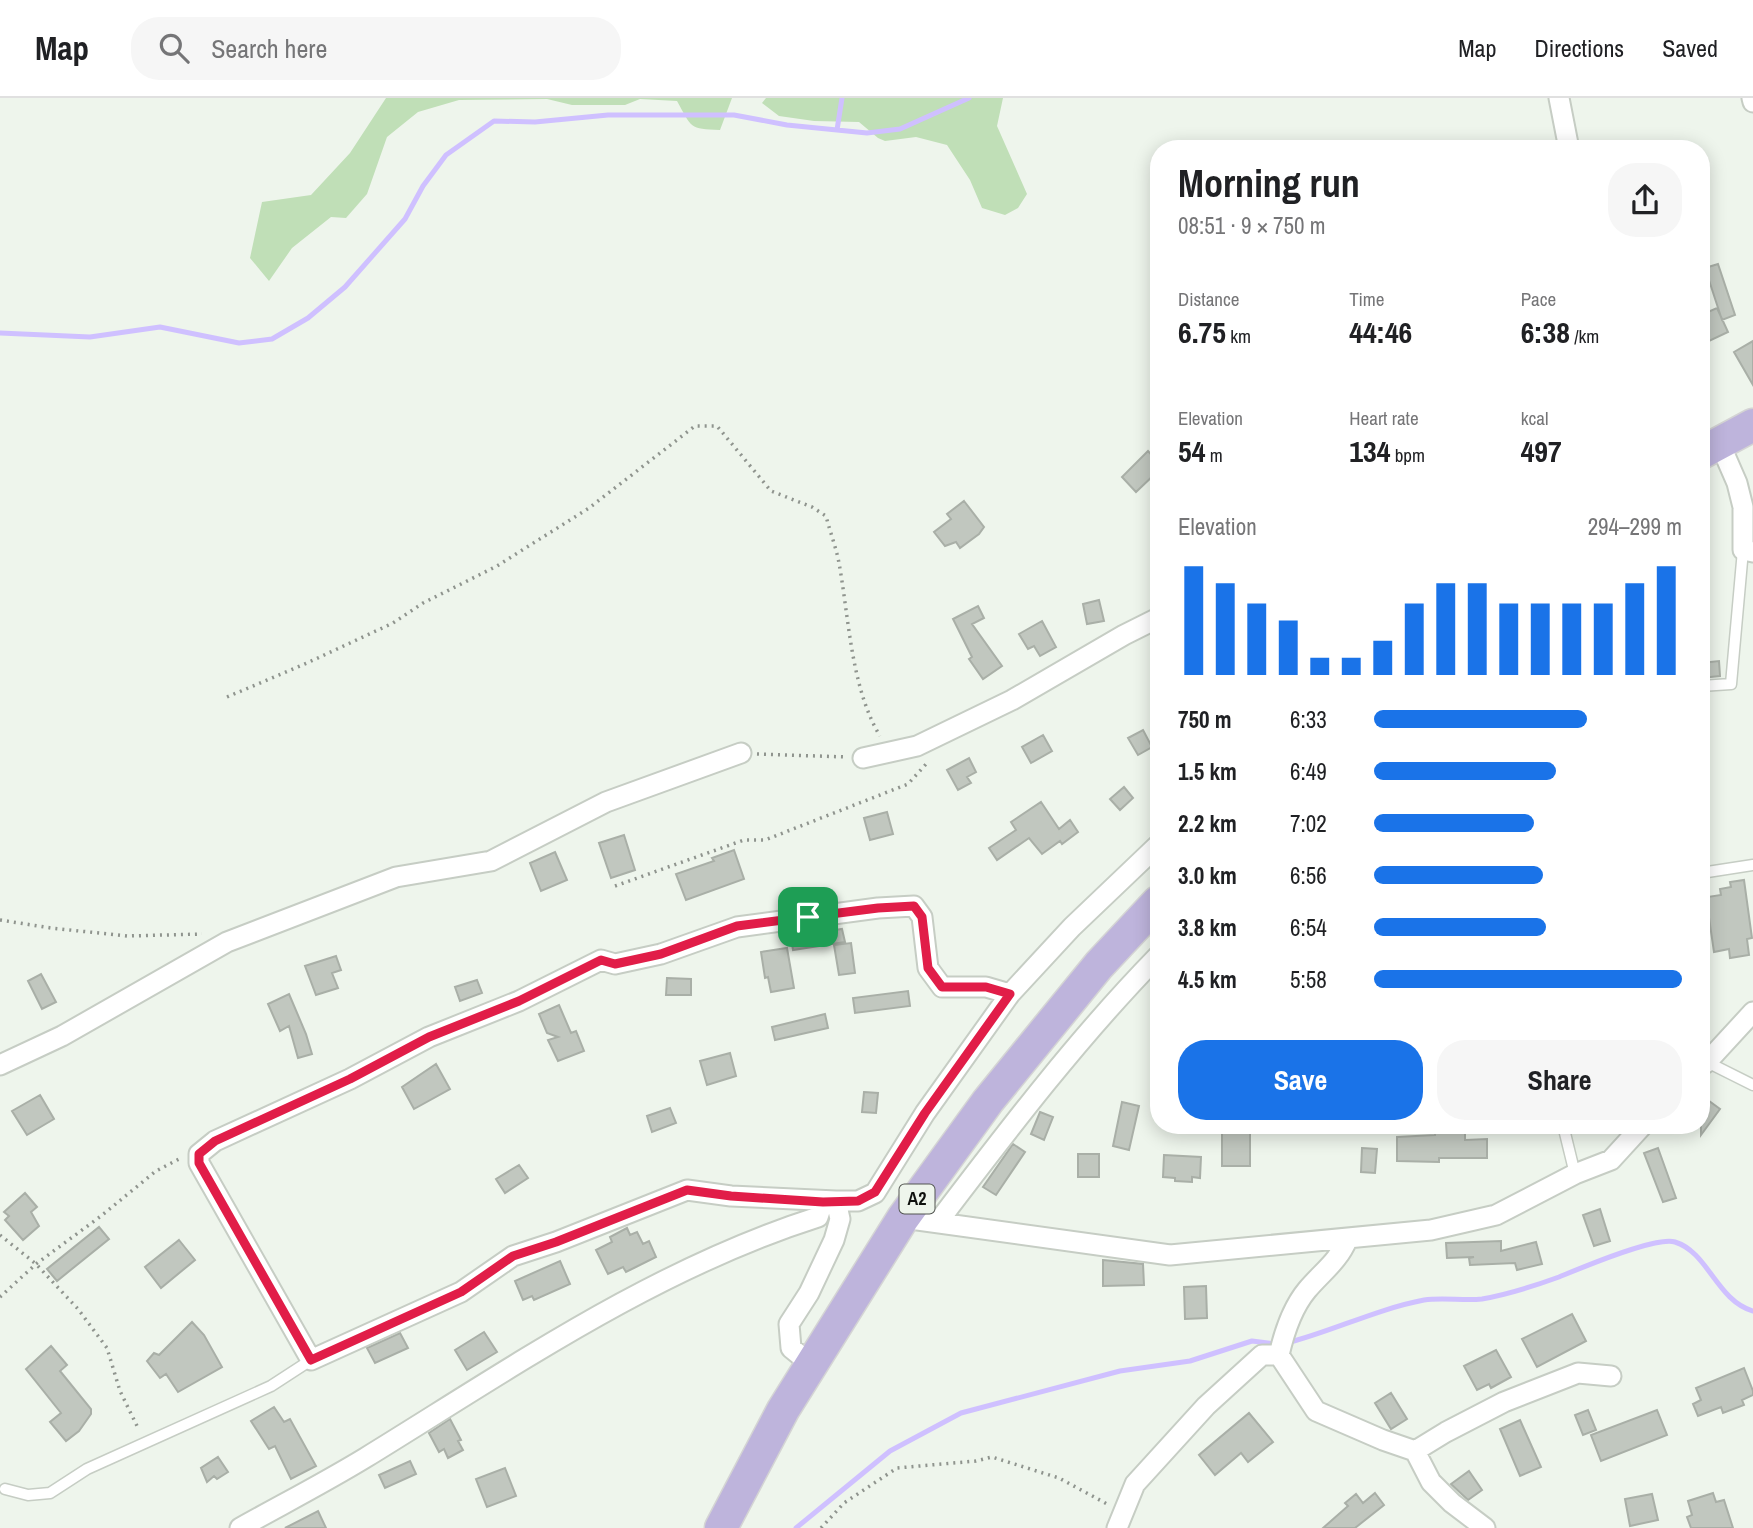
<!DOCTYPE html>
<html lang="en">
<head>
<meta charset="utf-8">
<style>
	:root { --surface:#fff; --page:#f6f6f6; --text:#202124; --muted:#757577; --line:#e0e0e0; --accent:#1a73e8 }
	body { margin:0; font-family:"Archivo Narrow",sans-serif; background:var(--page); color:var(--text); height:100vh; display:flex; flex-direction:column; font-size:26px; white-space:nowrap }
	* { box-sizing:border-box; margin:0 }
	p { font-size:23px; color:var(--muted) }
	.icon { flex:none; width:38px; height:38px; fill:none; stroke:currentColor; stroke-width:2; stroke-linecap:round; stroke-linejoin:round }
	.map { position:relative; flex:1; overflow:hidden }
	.side { position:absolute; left:1150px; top:42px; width:560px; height:994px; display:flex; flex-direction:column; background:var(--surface); border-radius:28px; box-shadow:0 4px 18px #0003 }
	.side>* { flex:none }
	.pin { position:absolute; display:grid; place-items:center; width:60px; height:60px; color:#fff; margin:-30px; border-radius:14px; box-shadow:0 4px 10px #0006 }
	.round { display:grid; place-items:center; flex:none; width:74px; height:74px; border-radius:28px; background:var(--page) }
	.head { display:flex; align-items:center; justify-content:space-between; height:119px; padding:0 28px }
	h1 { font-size:38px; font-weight:800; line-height:52px }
	.stats { display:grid; grid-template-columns:repeat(3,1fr); gap:10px; height:119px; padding:7px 28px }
	.stats div { display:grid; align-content:center }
	.stats b { font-size:30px; font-weight:800 }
	.stats small { font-size:19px; font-weight:400 }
	.stats p { font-size:19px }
	.chart { height:196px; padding:14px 28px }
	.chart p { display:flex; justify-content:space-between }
	.chart svg { width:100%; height:126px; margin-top:7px; stroke:var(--accent); stroke-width:6 }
	.button { display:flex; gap:14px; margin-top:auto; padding:14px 28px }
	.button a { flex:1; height:80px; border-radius:28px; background:var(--accent); color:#fff; font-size:28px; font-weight:800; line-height:80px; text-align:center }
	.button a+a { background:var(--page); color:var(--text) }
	ul { padding:0 28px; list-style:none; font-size:23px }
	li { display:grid; grid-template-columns:112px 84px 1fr; align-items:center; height:52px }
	li i { height:18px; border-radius:9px; background:var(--accent) }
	header { display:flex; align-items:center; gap:42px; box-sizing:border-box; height:98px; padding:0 35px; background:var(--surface); border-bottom:2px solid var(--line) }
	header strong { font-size:33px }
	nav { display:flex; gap:38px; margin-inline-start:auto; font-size:24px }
	.search { width:490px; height:63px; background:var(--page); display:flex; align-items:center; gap:18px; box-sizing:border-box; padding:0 24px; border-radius:28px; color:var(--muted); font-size:26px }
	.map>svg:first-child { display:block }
	.green { fill:#c0dfb7 }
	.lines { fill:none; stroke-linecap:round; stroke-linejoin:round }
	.stream { stroke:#cfc0ff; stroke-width:5 }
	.building { fill:#c1c7bf; stroke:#a9afa7; stroke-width:2 }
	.service-casing { stroke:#c6cdc4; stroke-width:13 }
	.minor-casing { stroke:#c6cdc4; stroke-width:23 }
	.primary-casing { stroke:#d4d4d4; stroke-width:35 }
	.path { stroke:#8f948e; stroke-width:3.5; stroke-dasharray:2 5; stroke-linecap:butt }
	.service { stroke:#fff; stroke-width:10 }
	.minor { stroke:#fff; stroke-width:19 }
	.primary { stroke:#beb4dc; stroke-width:32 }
	.route-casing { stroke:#fff; stroke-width:14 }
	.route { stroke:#e11d48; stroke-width:9 }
	.labels { text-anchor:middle; stroke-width:5; stroke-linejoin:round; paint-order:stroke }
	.shield { fill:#eef5ec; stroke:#525551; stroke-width:2 }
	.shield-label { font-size:18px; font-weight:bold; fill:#0f110e }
</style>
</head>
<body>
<header>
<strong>Map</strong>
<div class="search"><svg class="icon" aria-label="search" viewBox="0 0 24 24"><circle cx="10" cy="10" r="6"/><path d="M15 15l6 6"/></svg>Search here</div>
<nav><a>Map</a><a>Directions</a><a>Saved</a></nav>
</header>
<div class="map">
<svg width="1753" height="1430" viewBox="0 0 1753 1430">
	<rect width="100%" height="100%" fill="#eef5ec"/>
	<path class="green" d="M 386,0 L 732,0 L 720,32 C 689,31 692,30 677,3 L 640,1 L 625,7 L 572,7 L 547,1 L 459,2 L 418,14 L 387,39 L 367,96 L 346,120 L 331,119 L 292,150 L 269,183 L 250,160 L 262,104 L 311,97 L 350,55 Z
		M 766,0 L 1003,0 L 997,28 L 1027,96 L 1018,110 L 1005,117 L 982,110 L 970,82 L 947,47 L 916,39 L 885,43 L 878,40 L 859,24 L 814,23 L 779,18 L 762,5 Z"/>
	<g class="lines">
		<path class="stream" d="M 837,32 L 842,0
			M 0,235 L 90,239 L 160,229 L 239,245 L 272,241 L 308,220 L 345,189 L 405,121 L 423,88 L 446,57 L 494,23 L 535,24 L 608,17 L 734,17 L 787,27 L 867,35 L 900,31 L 969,0
			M 1287,1245 C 1333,1233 1377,1211 1424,1202 C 1443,1199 1463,1203 1482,1201 C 1505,1197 1537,1187 1559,1179 C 1581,1170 1656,1138 1675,1144 C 1708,1154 1717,1203 1753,1213
			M 796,1430 L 890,1353 L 961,1315 L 1120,1273 L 1190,1263 L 1252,1243 L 1277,1246"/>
	</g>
	<path class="building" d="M 1718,166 L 1735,217 L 1722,222 L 1705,170 Z
		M 1717,210 L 1728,234 L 1707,244 L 1701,230 L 1701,217 Z
		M 1753,243 L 1753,287 L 1734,254 Z
		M 1148,353 L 1158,364 L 1158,373 L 1136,394 L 1122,379 Z
		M 964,403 L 984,429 L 979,436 L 960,450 L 956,444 L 945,448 L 934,434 L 951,421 L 947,416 Z
		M 1099,502 L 1104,523 L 1087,526 L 1083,506 Z
		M 978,508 L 984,520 L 972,526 L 1002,568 L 983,581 L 969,561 L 972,559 L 953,521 Z
		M 1042,523 L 1056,549 L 1040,558 L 1034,548 L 1028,551 L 1019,536 Z
		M 1719,563 L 1720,578 L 1701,580 L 1701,565 Z
		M 1143,632 L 1152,649 L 1138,657 L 1128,640 Z
		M 1043,637 L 1052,653 L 1031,665 L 1022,649 Z
		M 969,660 L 976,674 L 967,679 L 971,685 L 958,692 L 947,672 Z
		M 1124,689 L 1133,700 L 1120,712 L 1110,701 Z
		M 1041,704 L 1059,731 L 1070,722 L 1078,734 L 1062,746 L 1060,743 L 1042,756 L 1029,740 L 997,762 L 989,750 L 1016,732 L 1011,724 Z
		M 887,714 L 893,736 L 870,742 L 864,720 Z
		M 624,737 L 635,772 L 611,780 L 599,745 Z
		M 734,752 L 744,781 L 686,802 L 676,776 L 714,763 L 712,760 Z
		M 555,754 L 567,782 L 541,793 L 530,765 Z
		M 1744,782 L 1752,840 L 1747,841 L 1749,857 L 1730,860 L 1729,851 L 1714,854 L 1708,813 L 1701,814 L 1701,800 L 1721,797 L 1720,791 L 1731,789 L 1730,784 Z
		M 842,831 L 845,844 L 793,852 L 791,839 Z
		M 851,845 L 855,875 L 839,877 L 834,847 Z
		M 787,850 L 794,890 L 771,894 L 768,879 L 765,880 L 761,854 Z
		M 336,858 L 341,872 L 332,875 L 338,890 L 316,897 L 305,868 Z
		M 41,876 L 56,904 L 42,911 L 28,883 Z
		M 667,880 L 691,881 L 691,897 L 666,897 Z
		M 477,882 L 482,895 L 460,903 L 455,889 Z
		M 908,893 L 910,908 L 855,915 L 853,900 Z
		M 289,896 L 306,936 L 312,956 L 298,960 L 289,928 L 280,933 L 268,906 Z
		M 559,907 L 571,935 L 576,933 L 584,953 L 558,963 L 548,942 L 558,939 L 547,935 L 539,916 Z
		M 825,916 L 828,930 L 775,942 L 772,929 Z
		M 730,955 L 736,978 L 707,987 L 700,963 Z
		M 436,966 L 450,991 L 414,1011 L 402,989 Z
		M 864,994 L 878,995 L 876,1015 L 862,1014 Z
		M 40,997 L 54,1021 L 27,1037 L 12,1013 Z
		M 1701,997 L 1720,1011 L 1701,1037 Z
		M 1122,1004 L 1139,1008 L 1129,1052 L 1113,1048 Z
		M 670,1010 L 676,1025 L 652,1034 L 647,1018 Z
		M 1040,1014 L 1053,1019 L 1044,1042 L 1031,1036 Z
		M 1222,1029 L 1250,1029 L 1250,1068 L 1222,1068 Z
		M 1435,1033 L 1465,1035 L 1465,1042 L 1487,1041 L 1487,1060 L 1439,1060 L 1439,1064 L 1397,1063 L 1397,1039 L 1435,1037 Z
		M 1013,1046 L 1025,1054 L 996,1097 L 983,1089 Z
		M 1362,1050 L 1377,1051 L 1375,1075 L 1361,1074 Z
		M 1658,1050 L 1676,1100 L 1663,1104 L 1644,1055 Z
		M 1078,1056 L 1099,1056 L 1099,1079 L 1078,1079 Z
		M 1164,1057 L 1201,1059 L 1200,1080 L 1192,1079 L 1192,1084 L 1175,1083 L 1175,1080 L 1163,1079 Z
		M 519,1067 L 528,1080 L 505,1095 L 496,1081 Z
		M 25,1095 L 37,1109 L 31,1114 L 39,1128 L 23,1142 L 5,1122 L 9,1118 L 4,1114 Z
		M 1600,1111 L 1610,1143 L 1594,1148 L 1583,1117 Z
		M 99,1129 L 109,1141 L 57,1183 L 47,1171 Z
		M 627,1130 L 630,1137 L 637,1134 L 643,1146 L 649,1143 L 656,1159 L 626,1174 L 623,1169 L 608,1176 L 596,1152 L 612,1144 L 610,1139 Z
		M 179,1142 L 195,1162 L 161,1190 L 145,1169 Z
		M 1501,1143 L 1501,1153 L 1536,1144 L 1542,1166 L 1517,1172 L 1515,1165 L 1470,1167 L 1469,1160 L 1474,1159 L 1447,1160 L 1446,1145 Z
		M 1103,1162 L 1143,1166 L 1144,1187 L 1103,1188 Z
		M 560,1163 L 570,1186 L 534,1202 L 532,1198 L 523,1202 L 515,1183 Z
		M 1206,1188 L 1207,1220 L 1185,1221 L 1184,1189 Z
		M 1572,1216 L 1586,1243 L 1537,1269 L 1522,1241 Z
		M 192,1224 L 204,1237 L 222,1269 L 178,1294 L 166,1276 L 160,1280 L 147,1263 L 154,1255 L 159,1257 Z
		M 484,1234 L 497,1254 L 467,1272 L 455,1252 Z
		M 400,1235 L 408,1250 L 375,1265 L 367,1250 Z
		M 51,1248 L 67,1267 L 60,1273 L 91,1311 L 91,1316 L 79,1333 L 66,1343 L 50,1324 L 61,1315 L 26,1271 Z
		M 1496,1252 L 1511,1279 L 1491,1290 L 1489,1286 L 1477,1292 L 1464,1268 Z
		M 1744,1270 L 1753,1293 L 1753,1297 L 1742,1302 L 1744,1307 L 1723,1315 L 1721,1309 L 1698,1318 L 1693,1306 L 1701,1302 L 1696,1290 Z
		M 1391,1295 L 1407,1321 L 1391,1331 L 1375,1305 Z
		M 274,1309 L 284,1324 L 290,1321 L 316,1368 L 291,1381 L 275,1348 L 269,1351 L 251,1323 Z
		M 1588,1312 L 1596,1332 L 1583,1337 L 1575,1317 Z
		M 1657,1312 L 1667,1337 L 1601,1363 L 1591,1337 Z
		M 1249,1315 L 1273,1344 L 1248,1364 L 1241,1355 L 1215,1377 L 1199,1357 Z
		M 450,1321 L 461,1342 L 458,1343 L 463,1352 L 448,1360 L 444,1351 L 439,1354 L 429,1335 Z
		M 1520,1322 L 1541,1369 L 1520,1378 L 1500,1331 Z
		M 218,1359 L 228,1374 L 217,1381 L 214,1378 L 207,1384 L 201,1370 Z
		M 410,1363 L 416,1376 L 385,1390 L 379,1377 Z
		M 505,1370 L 516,1398 L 487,1409 L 476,1381 Z
		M 1469,1373 L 1482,1392 L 1468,1402 L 1451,1386 Z
		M 1375,1395 L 1384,1407 L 1355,1430 L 1323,1430 L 1348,1408 L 1345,1405 L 1356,1396 L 1363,1405 Z
		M 1713,1395 L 1716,1404 L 1724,1402 L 1733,1430 L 1691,1430 L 1687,1419 L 1692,1417 L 1688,1403 Z
		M 1652,1396 L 1658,1422 L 1630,1428 L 1625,1401 Z
		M 318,1413 L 326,1430 L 285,1430 Z"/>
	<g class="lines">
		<g class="service-casing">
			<path id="service" d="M 1701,588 L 1731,586 L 1743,452
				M 1701,775 L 1753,767
				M 1707,964 L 1753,987
				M 1563,1027 L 1575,1076
				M 5,1391 L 28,1397 L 50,1395 L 87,1371 L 271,1288 L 311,1262"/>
		</g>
		<g class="minor-casing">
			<path id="minor" d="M 1559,0 L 1569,51
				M 1752,0 L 1753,4
				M 1720,346 L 1737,385 L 1743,409 L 1743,452 L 1753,454
				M 863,660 L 917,648 L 1012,602 L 1124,537 L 1158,520
				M 0,967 L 62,938 L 227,844 L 396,779 L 491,763 L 606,704 L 741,655
				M 1701,968 L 1707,964 L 1753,914
				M 836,1103 L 858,1103 L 875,1095 L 925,1015 L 1010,896 L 1072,829 L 1158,747
				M 903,1120 L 1170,1157 L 1431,1132 L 1496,1117 L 1575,1076 L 1611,1062 L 1643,1027
				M 938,1124 C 1008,1032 1077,941 1158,858
				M 1348,1140 C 1338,1164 1323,1173 1307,1192 C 1292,1210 1284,1235 1279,1257 L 1316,1313 L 1383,1342 L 1415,1353 L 1431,1384 L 1452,1405 L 1485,1430
				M 812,1267 L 791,1250 L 789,1226 L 809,1195 L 834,1142 L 840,1121 L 836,1103 L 731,1098 L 687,1092 L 556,1144 L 513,1158 L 461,1194 L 311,1262 L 199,1065 L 199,1056 L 215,1043 L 350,981 L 429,939 L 519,903 L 601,862 L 615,866 L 661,856 L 737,829 L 878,810 L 914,808 L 922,819 L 928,870 L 942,889 L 986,889 L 1010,896
				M 1415,1353 L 1446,1334 L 1504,1304 L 1578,1275 L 1611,1278
				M 240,1430 C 281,1407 324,1385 365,1360 C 510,1271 654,1171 818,1119 L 823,1104
				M 1117,1430 L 1135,1386 L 1206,1308 L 1262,1257 L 1279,1257"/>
		</g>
		<g class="primary-casing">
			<path id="primary" d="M 1701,355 L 1753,327
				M 721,1430 L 783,1312 L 903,1120 L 988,1003 L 1099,867 L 1158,804"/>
		</g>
		<path class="path" d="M 227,599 L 307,565 L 393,525 L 423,505 L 497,468 L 589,410 L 695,328 L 717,328 L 771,393 L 812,409 L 826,418 C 830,434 836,449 839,465 C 849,520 851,590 880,638
			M 757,656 L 847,659
			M 615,788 L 744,742 L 765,742 L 908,686 L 927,665
			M 0,822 L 51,830 L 127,838 L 202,836
			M 0,1137 L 36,1166 L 78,1211 L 107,1250 L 120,1293 L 139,1332
			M 0,1199 L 36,1166 L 101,1118 L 156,1073 L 181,1060
			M 821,1430 L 844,1405 L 897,1370 L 976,1363 L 992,1359 L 1059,1380 L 1109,1407"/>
		<use href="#service" class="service"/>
		<use href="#minor" class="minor"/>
		<use href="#primary" class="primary"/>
	</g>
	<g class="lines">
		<g class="route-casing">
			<path id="route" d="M 914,808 L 922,819 L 928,870 L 942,889 L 986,889 L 1010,896 L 925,1015 L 875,1094 L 858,1103 L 823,1104 L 731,1098 L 687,1092 L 556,1144 L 513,1158 L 461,1194 L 311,1262 L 199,1065 L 199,1056 L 215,1043 L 350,981 L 429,939 L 519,903 L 601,862 L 615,866 L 661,856 L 737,828 L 878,810 Z"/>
		</g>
		<use href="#route" class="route"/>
	</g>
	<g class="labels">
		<rect class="shield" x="899.5" y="1086.5" width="35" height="29" rx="5"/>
		<g class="shield-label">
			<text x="917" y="1107">A2</text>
		</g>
	</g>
</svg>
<div class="pin" style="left:808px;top:819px;background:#1e9e55"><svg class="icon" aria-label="arrive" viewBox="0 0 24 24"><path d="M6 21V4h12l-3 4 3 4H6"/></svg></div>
<section class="side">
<div class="head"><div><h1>Morning run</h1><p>08:51 · 9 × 750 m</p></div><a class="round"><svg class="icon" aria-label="share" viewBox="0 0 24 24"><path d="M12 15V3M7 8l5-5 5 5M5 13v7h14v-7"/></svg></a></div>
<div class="stats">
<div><p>Distance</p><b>6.75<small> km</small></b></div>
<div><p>Time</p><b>44:46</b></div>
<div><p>Pace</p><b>6:38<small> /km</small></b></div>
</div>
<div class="stats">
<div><p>Elevation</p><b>54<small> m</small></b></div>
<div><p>Heart rate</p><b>134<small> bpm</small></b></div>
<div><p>kcal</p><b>497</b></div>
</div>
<div class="chart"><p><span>Elevation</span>294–299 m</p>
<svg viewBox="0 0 160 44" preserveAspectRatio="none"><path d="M5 44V6M15 44V12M25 44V19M35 44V25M45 44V38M55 44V38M65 44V32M75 44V19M85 44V12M95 44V12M105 44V19M115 44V19M125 44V19M135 44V19M145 44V12M155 44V6"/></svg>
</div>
<ul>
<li><b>750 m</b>6:33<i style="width:69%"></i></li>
<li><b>1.5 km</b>6:49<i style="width:59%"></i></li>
<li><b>2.2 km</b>7:02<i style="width:52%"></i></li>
<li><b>3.0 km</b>6:56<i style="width:55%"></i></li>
<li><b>3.8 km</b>6:54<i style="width:56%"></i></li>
<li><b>4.5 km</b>5:58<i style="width:100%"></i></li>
</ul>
<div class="button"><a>Save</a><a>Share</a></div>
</section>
</div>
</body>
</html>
